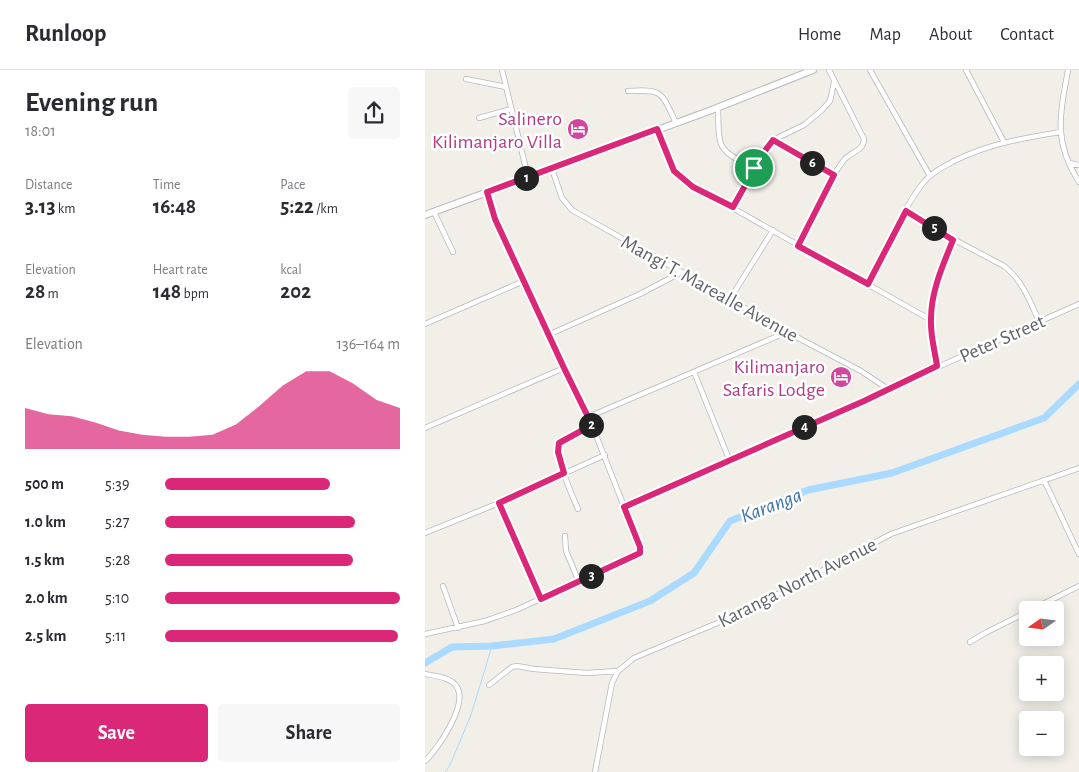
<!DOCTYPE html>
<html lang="en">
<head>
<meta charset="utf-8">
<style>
	:root { --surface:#fff; --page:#f7f7f7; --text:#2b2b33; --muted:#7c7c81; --line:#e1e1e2; --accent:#db2777 }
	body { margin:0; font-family:"Alegreya Sans",sans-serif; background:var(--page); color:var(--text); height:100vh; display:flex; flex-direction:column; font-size:19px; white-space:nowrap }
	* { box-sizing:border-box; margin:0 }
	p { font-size:16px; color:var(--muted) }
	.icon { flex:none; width:28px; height:28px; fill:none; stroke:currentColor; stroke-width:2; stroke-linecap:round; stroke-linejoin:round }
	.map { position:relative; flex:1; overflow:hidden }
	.drawer { display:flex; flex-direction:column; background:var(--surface); width:425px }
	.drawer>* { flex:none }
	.needle { width:32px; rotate:256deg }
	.fabs { position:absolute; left:594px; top:531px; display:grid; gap:10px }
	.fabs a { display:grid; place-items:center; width:45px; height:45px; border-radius:5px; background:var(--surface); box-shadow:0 2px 12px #0003; font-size:25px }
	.pin { position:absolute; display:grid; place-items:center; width:42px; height:42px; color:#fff; margin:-21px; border:2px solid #fff; border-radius:50%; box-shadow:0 1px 5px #0007 }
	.km { position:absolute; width:25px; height:25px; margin:-12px; border-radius:50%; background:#222; color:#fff; font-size:14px; line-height:25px; text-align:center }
	.round { display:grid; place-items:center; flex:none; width:52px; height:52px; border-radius:5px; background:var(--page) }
	.headline { display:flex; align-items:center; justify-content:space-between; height:85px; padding:0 25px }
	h1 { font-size:28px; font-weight:600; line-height:38px }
	.stats { display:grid; grid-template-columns:repeat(3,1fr); gap:8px; height:85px; padding:5px 25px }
	.stats div { display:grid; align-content:center }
	.stats b { font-size:21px; font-weight:600 }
	.stats small { font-size:14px; font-weight:400 }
	.stats p { font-size:14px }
	.chart { height:140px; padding:10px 25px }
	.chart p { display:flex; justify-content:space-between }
	.chart svg { width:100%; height:90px; margin-top:5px; fill:var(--accent); opacity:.7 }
	.primary-button { display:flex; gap:10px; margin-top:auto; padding:10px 25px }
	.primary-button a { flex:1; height:58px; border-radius:5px; background:var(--accent); color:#fff; font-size:20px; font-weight:600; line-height:58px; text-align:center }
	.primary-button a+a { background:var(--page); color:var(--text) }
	ul { padding:0 25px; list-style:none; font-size:16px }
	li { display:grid; grid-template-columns:80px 60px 1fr; align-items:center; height:38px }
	li i { height:12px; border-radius:6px; background:var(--accent) }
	header { display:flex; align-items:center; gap:30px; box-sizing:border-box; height:70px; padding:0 25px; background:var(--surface); border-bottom:1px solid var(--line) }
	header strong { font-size:24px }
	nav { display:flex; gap:28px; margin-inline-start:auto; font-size:18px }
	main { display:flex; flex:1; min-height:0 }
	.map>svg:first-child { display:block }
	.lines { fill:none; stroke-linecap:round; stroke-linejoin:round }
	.stream { stroke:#aadaff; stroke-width:1 }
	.river { stroke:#aadaff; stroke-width:7 }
	.street-casing { stroke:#b5b8bc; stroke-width:6 }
	.secondary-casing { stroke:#b6babf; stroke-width:8 }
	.street { stroke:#fff; stroke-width:4.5 }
	.secondary { stroke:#fff; stroke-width:6 }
	.route-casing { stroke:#fff; stroke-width:10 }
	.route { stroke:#db2777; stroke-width:6 }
	.labels { text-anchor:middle; stroke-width:5; stroke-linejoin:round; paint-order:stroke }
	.hotel-label { font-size:20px; fill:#b23c85; stroke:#fff; text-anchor:end }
	.street-label { font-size:20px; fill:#5f6368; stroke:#fff }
	.water-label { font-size:21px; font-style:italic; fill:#4174aa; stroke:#fff }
</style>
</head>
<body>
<header>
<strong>Runloop</strong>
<nav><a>Home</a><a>Map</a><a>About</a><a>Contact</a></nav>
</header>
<main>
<section class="drawer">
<div class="headline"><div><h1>Evening run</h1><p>18:01</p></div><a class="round"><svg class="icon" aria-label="share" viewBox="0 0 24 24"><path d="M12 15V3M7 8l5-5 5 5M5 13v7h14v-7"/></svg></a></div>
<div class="stats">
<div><p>Distance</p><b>3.13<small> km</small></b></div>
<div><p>Time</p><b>16:48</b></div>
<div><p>Pace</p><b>5:22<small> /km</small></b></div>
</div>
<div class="stats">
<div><p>Elevation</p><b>28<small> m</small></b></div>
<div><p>Heart rate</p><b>148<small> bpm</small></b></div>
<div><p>kcal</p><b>202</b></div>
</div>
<div class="chart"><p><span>Elevation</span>136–164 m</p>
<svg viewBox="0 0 160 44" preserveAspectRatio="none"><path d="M0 44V24L10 27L20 28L30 31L40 35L50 37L60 38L70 38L80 37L90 32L100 23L110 13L120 6L130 6L140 12L150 20L160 24V44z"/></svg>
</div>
<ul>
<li><b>500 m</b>5:39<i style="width:70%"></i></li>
<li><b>1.0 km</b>5:27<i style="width:81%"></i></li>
<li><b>1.5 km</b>5:28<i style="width:80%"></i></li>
<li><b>2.0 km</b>5:10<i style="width:100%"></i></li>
<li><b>2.5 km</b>5:11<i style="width:99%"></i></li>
</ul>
<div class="primary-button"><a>Save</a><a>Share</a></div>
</section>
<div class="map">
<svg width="654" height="702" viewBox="0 0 654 702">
	<rect width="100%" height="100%" fill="#f1efe8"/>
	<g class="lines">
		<path class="stream" d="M 20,702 L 25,695 L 46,645 L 67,576"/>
		<path class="river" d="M 0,593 L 27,577 L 67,576 L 129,569 L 225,531 L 269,503 L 305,451 L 383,420 L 467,403 L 619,348 L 654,314"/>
		<g class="street-casing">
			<path id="street" d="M 77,0 L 103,107
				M 445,0 L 505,106
				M 541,0 L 579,72
				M 643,0 C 635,45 628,71 654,112
				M 41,9 L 81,17
				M 203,21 C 239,19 236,22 251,53
				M 293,37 C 294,79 291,79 329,98
				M 54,48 L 86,39
				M 232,59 L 246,96 L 258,110 L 506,250
				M 348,70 L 409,105
				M 644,93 L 654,95
				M 127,99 L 137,128 L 147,140 L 362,262 L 436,301 L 463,319
				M 308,137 L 343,75 L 348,70 L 379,55 L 396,41 L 405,31 L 409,12
				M 481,141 L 528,169 L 579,196 C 597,210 605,231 614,251
				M 9,142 L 28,182
				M 373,175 C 388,147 400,115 419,90 C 425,82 439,81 439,69 L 404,0
				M 443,214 C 459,183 477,140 498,113 C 506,103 518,97 529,91 C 566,73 595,69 635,62
				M 305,229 L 348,160
				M 0,254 L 99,211
				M 123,265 L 215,224 L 257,202
				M 512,296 C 510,281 505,265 506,249 C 506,221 518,195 528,169
				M 269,302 L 304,389
				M 163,347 L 362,262
				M 0,358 L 139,298
				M 619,410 L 654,484
				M 74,433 L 116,529
				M 199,437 L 654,234
				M 153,439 C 147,425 128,384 136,372 L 167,355
				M 0,463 L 74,433 L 180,385
				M 140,466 L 141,481 L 154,512
				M 18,516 L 33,558
				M 606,540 L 654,516
				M 0,564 L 60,551 L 91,540 L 208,487 L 215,483 L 216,480 L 167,355 L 139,298 L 70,149 L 62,122
				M 545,572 L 562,562 L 602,542
				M 0,604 C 10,606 26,607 32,617 C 43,635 13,679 0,691
				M 64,615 L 87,597 L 92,596 L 109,599 L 162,603 L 193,601
				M 170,702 L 187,613 L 193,601 L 209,588 L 321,541 L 466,464 L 654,398"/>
		</g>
		<g class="secondary-casing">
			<path id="secondary" d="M 0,145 L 284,41 L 388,0"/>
		</g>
		<use href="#street" class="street"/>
		<use href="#secondary" class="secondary"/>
	</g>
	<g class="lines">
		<g class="route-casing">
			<path id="route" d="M 232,59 L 249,101 L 268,117 L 308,137 L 339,82 L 348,70 L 409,105 L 373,176 L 443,214 L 481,141 L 528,170 C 518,195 506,221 506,249 C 505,265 510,281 512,296 L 439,331 L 199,437 L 215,477 L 215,483 L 116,529 L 74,433 L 139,403 L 133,382 L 134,373 L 167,355 L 139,298 L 70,149 L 62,122 Z"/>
		</g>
		<use href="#route" class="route"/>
	</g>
	<defs>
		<g id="hotel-disc" transform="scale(1.125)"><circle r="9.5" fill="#d1479c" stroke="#fff"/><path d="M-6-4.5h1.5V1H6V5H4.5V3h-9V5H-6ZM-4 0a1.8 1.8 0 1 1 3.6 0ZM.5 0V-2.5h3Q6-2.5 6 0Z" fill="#fff"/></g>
	</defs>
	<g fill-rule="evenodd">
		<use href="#hotel-disc" x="153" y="59"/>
		<use href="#hotel-disc" x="416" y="307"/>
	</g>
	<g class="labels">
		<g class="hotel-label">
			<text x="137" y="55">Salinero<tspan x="137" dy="23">Kilimanjaro Villa</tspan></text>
			<text x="400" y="303">Kilimanjaro<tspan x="400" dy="23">Safaris Lodge</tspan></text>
		</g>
		<g class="street-label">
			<text transform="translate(285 218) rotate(29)" y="7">Mangi T. Marealle Avenue</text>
			<text transform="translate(577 268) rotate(-24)" y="7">Peter Street</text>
			<text transform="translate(372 512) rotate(-27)" y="7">Karanga North Avenue</text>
		</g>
		<g class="water-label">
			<text transform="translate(346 435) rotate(-21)" y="7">Karanga</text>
		</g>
	</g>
</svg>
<div class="fabs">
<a><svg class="needle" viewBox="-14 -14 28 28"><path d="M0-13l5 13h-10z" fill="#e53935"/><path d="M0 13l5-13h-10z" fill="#7c7c81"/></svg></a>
<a>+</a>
<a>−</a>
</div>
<div class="pin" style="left:329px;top:98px;background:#1e9e55"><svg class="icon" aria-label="arrive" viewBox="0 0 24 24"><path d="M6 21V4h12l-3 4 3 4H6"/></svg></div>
<b class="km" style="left:101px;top:108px">1</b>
<b class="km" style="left:166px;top:355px">2</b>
<b class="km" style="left:166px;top:506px">3</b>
<b class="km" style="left:379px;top:357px">4</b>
<b class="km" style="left:509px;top:158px">5</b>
<b class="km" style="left:387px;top:93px">6</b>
</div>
</main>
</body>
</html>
